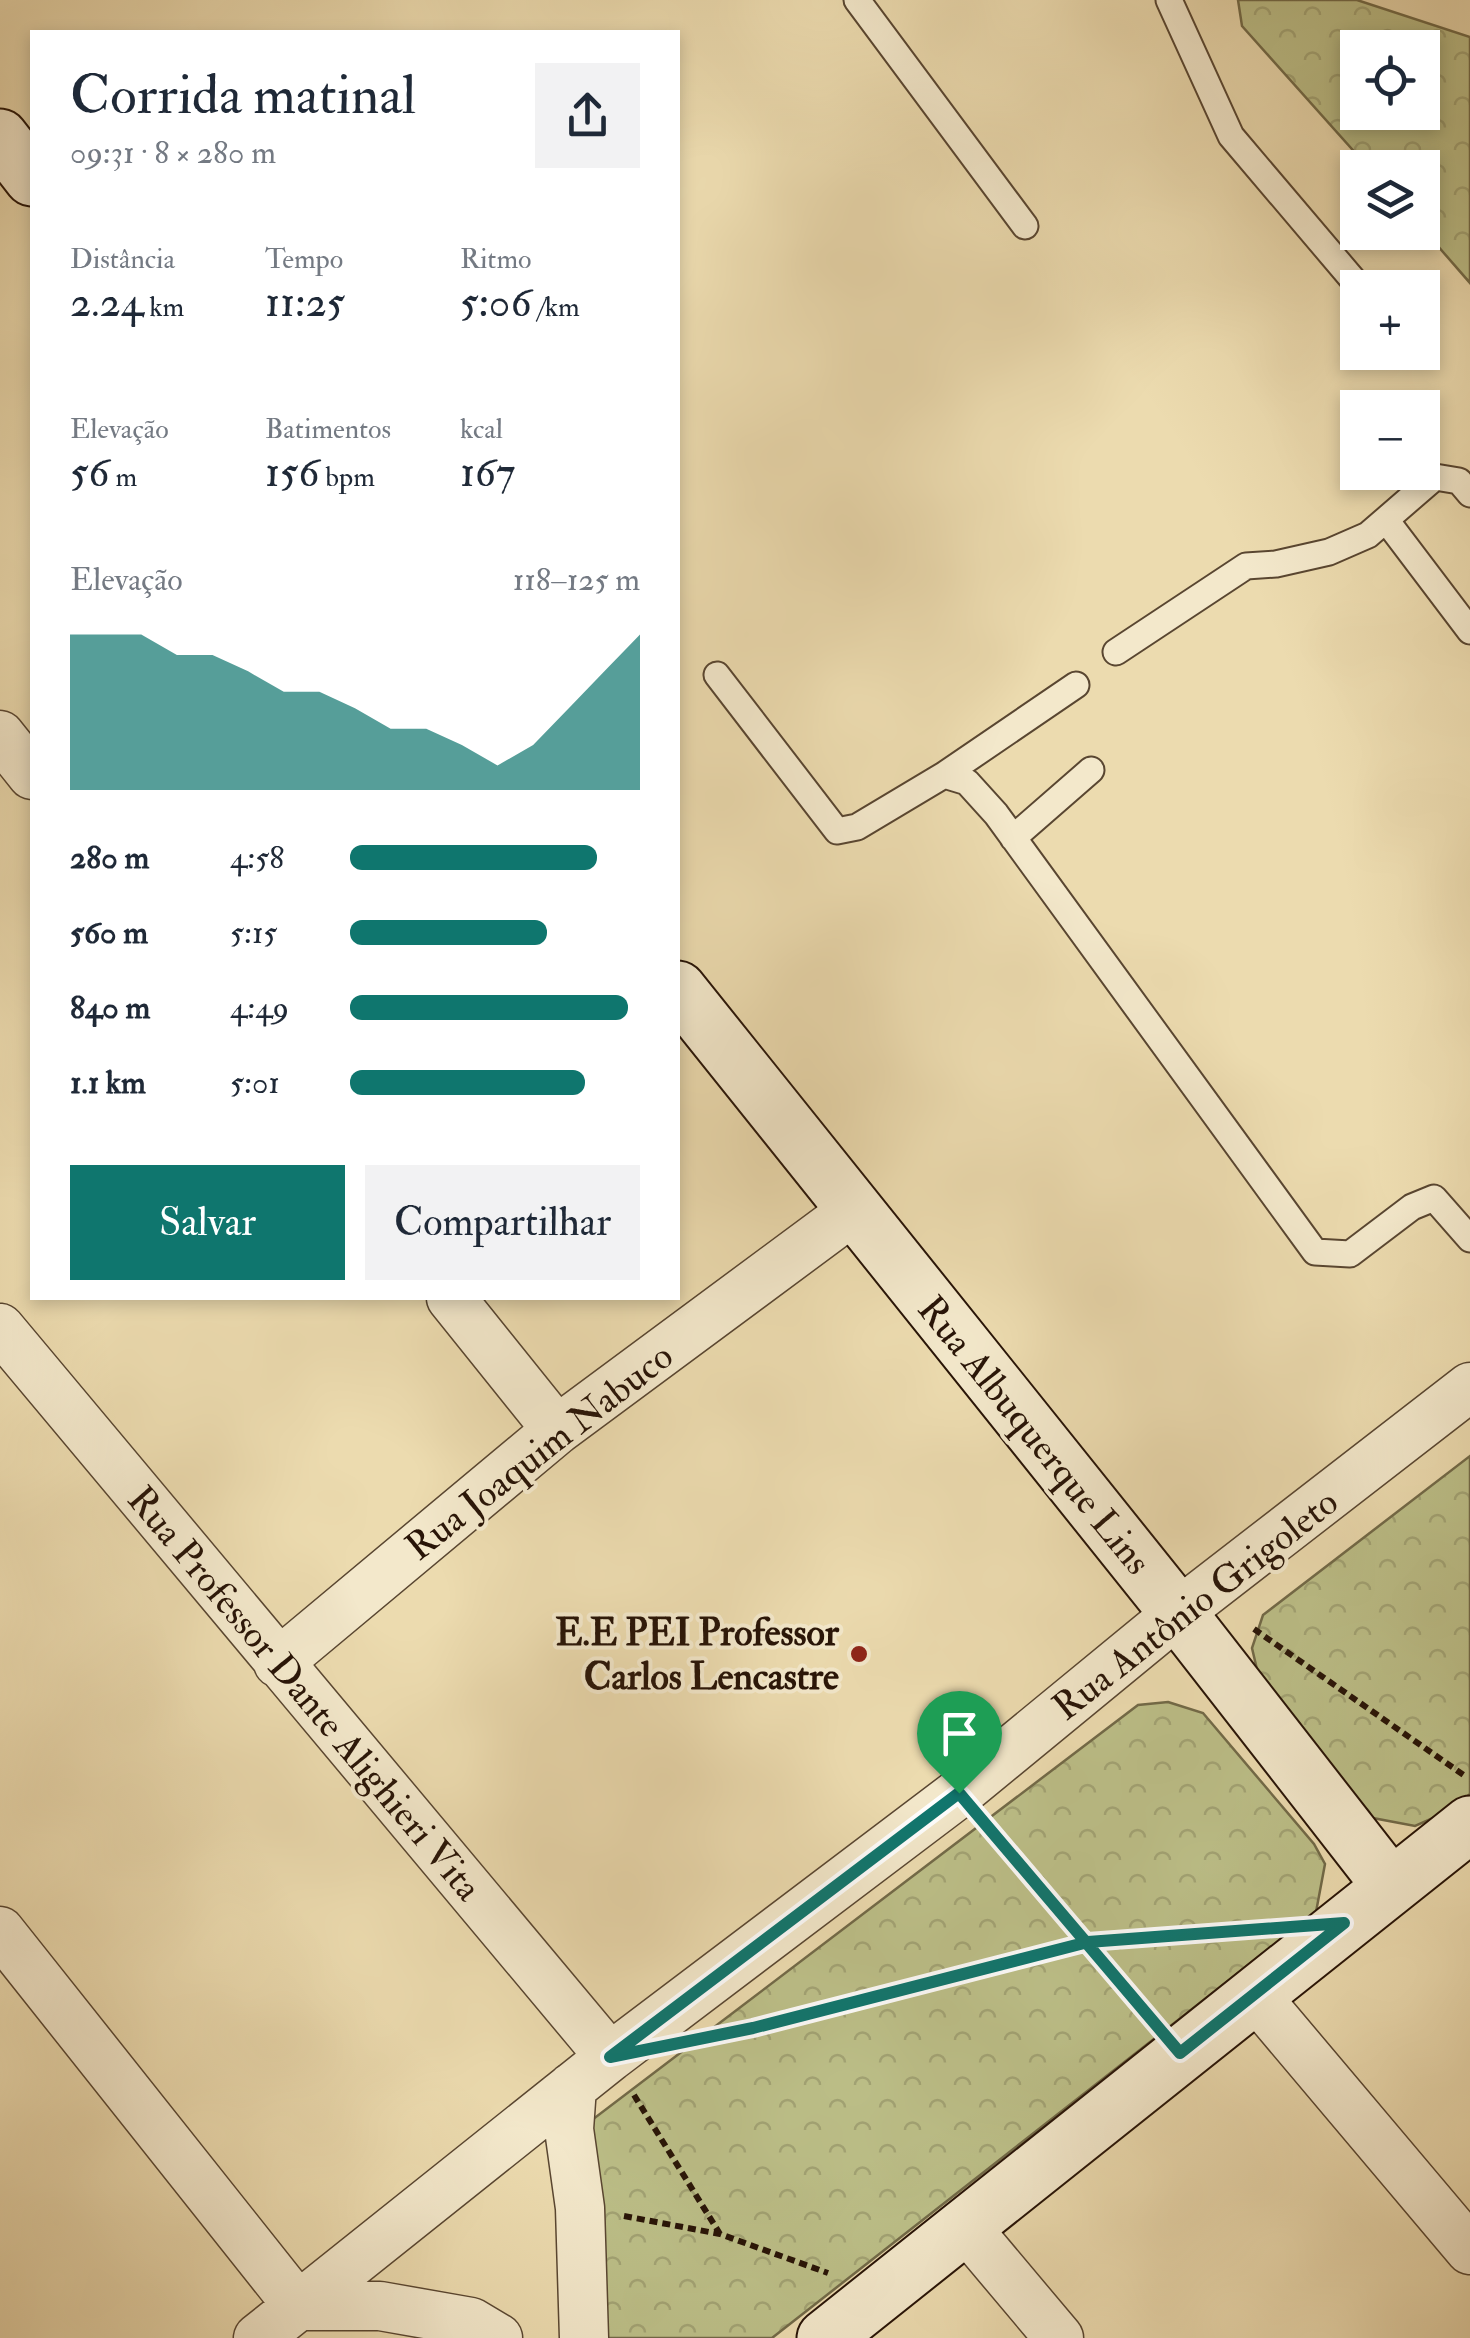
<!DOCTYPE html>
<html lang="pt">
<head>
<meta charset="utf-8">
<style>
	:root { --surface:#fff; --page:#f2f2f3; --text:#1f2937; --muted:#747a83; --accent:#0f766e }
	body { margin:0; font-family:"IM FELL Double Pica",serif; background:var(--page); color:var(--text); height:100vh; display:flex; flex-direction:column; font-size:38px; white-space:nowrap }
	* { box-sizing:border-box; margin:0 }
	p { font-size:32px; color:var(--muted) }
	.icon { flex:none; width:55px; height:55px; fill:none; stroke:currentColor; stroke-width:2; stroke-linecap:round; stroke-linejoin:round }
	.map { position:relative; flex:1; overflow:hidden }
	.details { position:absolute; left:30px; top:30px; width:650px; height:1270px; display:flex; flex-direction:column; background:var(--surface); border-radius:0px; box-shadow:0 5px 15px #0003 }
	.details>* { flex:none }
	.fabs { position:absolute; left:1340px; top:30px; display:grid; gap:20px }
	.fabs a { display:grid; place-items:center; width:100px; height:100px; border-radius:0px; background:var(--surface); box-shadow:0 5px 15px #0003; font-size:50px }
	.pin { position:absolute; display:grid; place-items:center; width:85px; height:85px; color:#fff; margin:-102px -42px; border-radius:50% 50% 50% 0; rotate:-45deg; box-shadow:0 0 10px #0007 }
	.pin .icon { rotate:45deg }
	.round { display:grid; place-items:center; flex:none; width:105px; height:105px; border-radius:0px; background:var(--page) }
	.head { display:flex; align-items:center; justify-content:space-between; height:170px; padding:0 40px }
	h1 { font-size:55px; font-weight:600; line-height:75px }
	.stats { display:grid; grid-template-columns:repeat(3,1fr); gap:15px; height:170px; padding:10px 40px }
	.stats div { display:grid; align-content:center }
	.stats b { font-size:42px; font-weight:600 }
	.stats small { font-size:28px; font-weight:400 }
	.stats p { font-size:28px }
	.chart { height:280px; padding:20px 40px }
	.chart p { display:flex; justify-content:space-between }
	.chart svg { width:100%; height:180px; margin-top:10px; fill:var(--accent); opacity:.7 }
	.primary-button { display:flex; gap:20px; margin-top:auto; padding:20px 40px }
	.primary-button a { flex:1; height:115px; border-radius:0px; background:var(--accent); color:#fff; font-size:40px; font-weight:600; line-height:115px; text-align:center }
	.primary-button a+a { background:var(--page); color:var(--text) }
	ul { padding:0 40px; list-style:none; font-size:32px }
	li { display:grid; grid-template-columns:160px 120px 1fr; align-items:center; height:75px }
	li i { height:25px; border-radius:12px; background:var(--accent) }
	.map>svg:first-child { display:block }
	.park { fill:url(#park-crowns); stroke:#726a48; stroke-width:2.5; fill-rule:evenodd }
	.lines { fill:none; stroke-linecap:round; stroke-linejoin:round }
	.lane-casing { stroke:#594631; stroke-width:29 }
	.street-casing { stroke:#594631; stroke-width:51 }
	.secondary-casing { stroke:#281407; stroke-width:59 }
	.path { stroke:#281407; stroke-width:6; stroke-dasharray:8 5; stroke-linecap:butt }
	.lane { stroke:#f3e8cb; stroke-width:25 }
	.street { stroke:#f3e8cb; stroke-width:48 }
	.secondary { stroke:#f3e8cb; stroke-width:55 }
	.route-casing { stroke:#fff; stroke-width:20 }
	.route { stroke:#0f766e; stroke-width:12 }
	.poi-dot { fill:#8f2418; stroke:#f3e8cb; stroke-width:4 }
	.labels { text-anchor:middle; stroke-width:8; stroke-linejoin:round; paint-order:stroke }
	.street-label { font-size:38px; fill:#281407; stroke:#f3e8cb }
	.poi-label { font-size:38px; font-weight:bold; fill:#281407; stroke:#f3e8cb; text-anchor:end }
</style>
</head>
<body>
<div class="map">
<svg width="1470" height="2338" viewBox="0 0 1470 2338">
	<defs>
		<pattern id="park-crowns" width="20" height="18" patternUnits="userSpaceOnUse" patternTransform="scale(2.5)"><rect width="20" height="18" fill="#bcbf88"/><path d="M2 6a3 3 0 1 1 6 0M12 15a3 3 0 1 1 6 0" fill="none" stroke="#a2a374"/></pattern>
	</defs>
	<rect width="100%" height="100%" fill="#ecdbaf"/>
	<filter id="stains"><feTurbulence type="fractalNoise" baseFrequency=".002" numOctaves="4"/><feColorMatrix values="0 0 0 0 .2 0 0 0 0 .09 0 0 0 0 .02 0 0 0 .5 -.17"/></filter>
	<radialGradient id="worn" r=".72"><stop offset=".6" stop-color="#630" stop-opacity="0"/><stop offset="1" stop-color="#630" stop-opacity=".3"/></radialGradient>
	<path class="park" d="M 1238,0 L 1357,0 L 1470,37 L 1470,283 L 1423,229 L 1422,168 L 1368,167 L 1242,26 ZM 1358,48 L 1422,48 L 1422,112 L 1358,112 Z
		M 1470,1456 L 1470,1794 L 1449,1811 L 1415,1826 L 1373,1818 L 1259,1678 L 1252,1648 L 1263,1615 Z
		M 1168,1702 L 1203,1713 L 1314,1844 L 1325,1864 L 1316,1912 L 772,2338 L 600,2338 L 584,2126 L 1138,1705 Z"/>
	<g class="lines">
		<g class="lane-casing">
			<path id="lane" d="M 857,0 L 1025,226
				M 1169,0 L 1231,136 L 1360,288
				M 1386,520 L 1470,631
				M 1116,652 L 1246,566 L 1276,564 L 1329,552 L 1368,535 L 1435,477 L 1459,481 L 1470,494
				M 717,675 L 837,831 L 857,827 L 944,775 L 967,782 L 996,814 L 1315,1252 L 1350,1254 L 1412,1207 L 1434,1198 L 1470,1239
				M 944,775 L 1076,685
				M 1013,838 L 1091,770"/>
		</g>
		<g class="street-casing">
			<path id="street" d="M 0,735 L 32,775
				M 451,1298 L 557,1430
				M 0,1328 L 610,2057
				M 278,1663 L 557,1430 L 854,1210
				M 0,1931 L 298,2306 L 380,2306 L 471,2322 L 498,2338
				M 1254,1994 L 1470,2250
				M 572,2087 L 569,2129 L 580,2208 L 584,2338
				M 964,2225 L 1059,2338
				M 258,2338 L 610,2057 L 959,1793 L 1178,1613 L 1470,1387"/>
		</g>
		<g class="secondary-casing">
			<path id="secondary" d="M 0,137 L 32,178
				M 678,989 L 1178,1613 L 1390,1885
				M 825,2338 L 1470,1824"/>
		</g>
		<path class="path" d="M 1254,1629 L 1465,1776
			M 987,1826 L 1151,2018
			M 716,2035 L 1088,1942 L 1261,1929
			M 634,2095 L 720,2234
			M 624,2216 L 720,2234 L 828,2273"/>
		<use href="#lane" class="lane"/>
		<use href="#street" class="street"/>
		<use href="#secondary" class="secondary"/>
	</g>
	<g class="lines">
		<g class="route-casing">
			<path id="route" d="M 959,1793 L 610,2057 L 753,2028 L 1088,1942 L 1344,1923 L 1180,2053 L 959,1793"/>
		</g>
		<use href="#route" class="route"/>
	</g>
	<circle class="poi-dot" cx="859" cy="1654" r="10"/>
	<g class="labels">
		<g class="street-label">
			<text transform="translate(1035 1435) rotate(51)" y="13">Rua Albuquerque Lins</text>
			<text transform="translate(539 1451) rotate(-38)" y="13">Rua Joaquim Nabuco</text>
			<text transform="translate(1195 1604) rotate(-38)" y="13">Rua Antônio Grigoleto</text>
			<text transform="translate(305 1693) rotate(50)" y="13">Rua Professor Dante Alighieri Vita</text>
		</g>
		<g class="poi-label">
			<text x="839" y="1645">E.E PEI Professor<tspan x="839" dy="44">Carlos Lencastre</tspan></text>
		</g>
	</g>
	<rect width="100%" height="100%" filter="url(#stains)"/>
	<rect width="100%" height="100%" fill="url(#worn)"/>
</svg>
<div class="fabs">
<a><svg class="icon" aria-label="locate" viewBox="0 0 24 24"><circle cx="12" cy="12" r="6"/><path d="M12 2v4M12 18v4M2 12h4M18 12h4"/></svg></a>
<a><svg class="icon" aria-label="layers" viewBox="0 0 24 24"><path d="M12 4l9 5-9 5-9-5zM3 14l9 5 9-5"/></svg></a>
<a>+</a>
<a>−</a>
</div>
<div class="pin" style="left:959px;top:1793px;background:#1e9e55"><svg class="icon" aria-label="arrive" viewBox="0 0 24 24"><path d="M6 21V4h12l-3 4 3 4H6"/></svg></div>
<section class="details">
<div class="head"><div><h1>Corrida matinal</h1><p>09:31 · 8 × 280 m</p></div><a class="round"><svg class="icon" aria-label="share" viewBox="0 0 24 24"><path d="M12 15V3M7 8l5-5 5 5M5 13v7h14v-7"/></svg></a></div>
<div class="stats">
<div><p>Distância</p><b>2.24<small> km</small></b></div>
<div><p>Tempo</p><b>11:25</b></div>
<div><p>Ritmo</p><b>5:06<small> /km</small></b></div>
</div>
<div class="stats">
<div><p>Elevação</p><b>56<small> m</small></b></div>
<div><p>Batimentos</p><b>156<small> bpm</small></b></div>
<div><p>kcal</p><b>167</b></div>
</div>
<div class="chart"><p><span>Elevação</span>118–125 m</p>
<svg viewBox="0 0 160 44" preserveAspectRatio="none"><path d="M0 44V6L10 6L20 6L30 11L40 11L50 15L60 20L70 20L80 24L90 29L100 29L110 33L120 38L130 33L140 24L150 15L160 6V44z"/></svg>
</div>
<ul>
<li><b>280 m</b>4:58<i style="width:85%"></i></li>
<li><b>560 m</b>5:15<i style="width:68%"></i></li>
<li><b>840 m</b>4:49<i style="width:96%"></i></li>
<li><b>1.1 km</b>5:01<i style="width:81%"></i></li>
</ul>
<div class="primary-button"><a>Salvar</a><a>Compartilhar</a></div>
</section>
</div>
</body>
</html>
